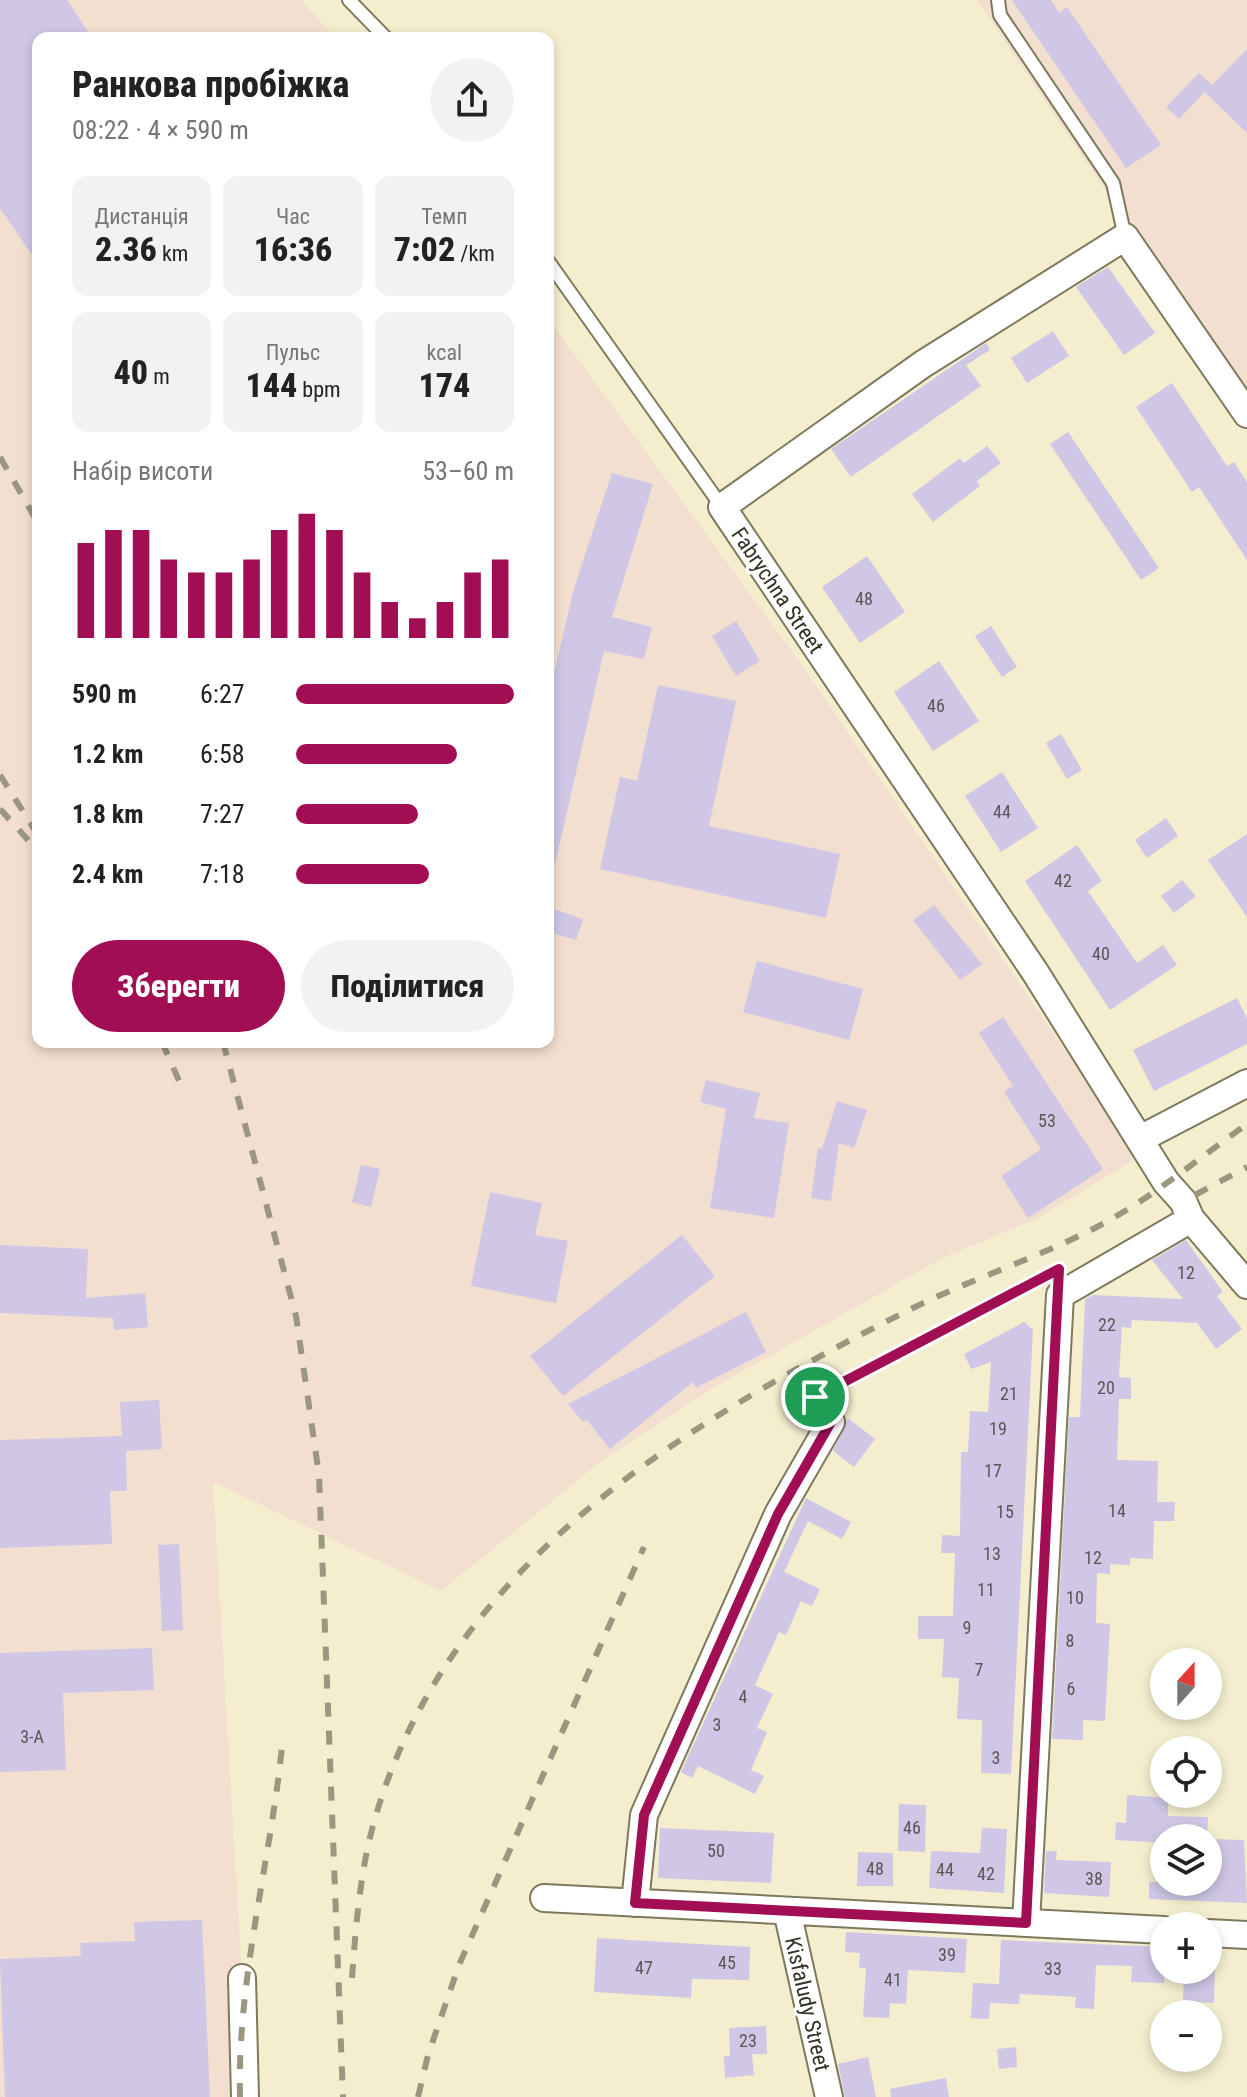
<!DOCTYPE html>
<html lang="uk">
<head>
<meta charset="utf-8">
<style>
	:root { --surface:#fff; --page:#f2f2f2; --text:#222; --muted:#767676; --accent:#a10e54 }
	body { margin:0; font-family:"Roboto Condensed",sans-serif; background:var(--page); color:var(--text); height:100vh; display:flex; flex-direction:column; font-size:30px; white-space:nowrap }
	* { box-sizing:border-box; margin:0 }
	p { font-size:26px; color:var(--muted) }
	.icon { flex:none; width:44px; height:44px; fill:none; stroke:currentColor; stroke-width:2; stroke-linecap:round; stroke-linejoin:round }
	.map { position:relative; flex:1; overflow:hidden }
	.details { position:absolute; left:32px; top:32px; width:522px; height:1016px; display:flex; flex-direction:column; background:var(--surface); border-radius:16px; box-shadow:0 4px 12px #0003 }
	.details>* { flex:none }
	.needle { width:52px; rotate:21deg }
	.controls { position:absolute; left:1150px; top:1648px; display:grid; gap:16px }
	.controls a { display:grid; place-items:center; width:72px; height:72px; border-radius:50%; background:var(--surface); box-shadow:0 4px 12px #0003; font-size:40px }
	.pin { position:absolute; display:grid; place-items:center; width:68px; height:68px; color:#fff; margin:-34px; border:4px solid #fff; border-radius:50%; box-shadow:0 2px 8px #0007 }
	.round { display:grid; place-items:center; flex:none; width:84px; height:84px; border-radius:42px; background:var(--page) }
	.headline { display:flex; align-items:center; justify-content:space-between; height:136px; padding:0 40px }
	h1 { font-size:36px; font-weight:800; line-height:60px }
	.figures { display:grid; grid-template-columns:repeat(3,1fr); gap:12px; height:136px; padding:8px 40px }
	.figures div { display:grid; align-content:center; border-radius:16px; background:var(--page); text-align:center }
	.figures b { font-size:34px; font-weight:800 }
	.figures small { font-size:22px; font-weight:400 }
	.figures p { font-size:22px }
	.chart { height:224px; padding:16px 40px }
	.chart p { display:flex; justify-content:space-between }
	.chart svg { width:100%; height:144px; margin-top:8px; stroke:var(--accent); stroke-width:6 }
	.action { display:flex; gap:16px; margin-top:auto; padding:16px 40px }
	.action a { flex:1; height:92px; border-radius:48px; background:var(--accent); color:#fff; font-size:32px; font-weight:800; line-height:92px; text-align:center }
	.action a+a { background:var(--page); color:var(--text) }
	ul { padding:0 40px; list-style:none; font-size:26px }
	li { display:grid; grid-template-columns:128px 96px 1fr; align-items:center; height:60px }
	li i { height:20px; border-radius:10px; background:var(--accent) }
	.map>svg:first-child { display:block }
	.industrial { fill:#f2dfcf }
	.building { fill:#cfc7e5 }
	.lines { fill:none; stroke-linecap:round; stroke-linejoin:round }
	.lane-casing { stroke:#7e795d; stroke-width:16 }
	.street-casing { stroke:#7e795d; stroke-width:30 }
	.path { stroke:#b5b097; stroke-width:4; stroke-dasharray:4 6; stroke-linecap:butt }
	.lane { stroke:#fff; stroke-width:12 }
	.street { stroke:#fff; stroke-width:26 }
	.rail { stroke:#9a9680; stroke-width:6; stroke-dasharray:14 14; stroke-linecap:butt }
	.route-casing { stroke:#fff; stroke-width:16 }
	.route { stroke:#a10e54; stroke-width:10 }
	.labels { text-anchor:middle; stroke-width:7; stroke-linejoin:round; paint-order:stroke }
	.number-label { font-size:18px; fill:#5a5655 }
	.street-label { font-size:22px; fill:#333025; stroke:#fff }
</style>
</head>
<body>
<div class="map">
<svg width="1247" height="2097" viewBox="0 0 1247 2097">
	<rect width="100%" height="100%" fill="#f4eecf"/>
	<path class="industrial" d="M 0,0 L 301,0 L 336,38 L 38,38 L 38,1042 L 548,1042 L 548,318 L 799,661 L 1138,1157 L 1040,1217 L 939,1260 L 711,1389 L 599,1463 L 441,1591 L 213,1482 L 242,1978 L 245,2097 L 0,2097 Z
		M 977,0 L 1247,0 L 1247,394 L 1086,162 Z"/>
	<path class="building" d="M 0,0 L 67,0 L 92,38 L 38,38 L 38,264 L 0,208 Z
		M 1012,0 L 1051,0 L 1059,13 L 1067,7 L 1161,145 L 1126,168 Z
		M 1247,49 L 1247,133 L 1205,92 L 1179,119 L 1166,107 L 1199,73 L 1212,85 Z
		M 1108,267 L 1155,333 L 1124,355 L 1076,287 Z
		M 1053,331 L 1069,356 L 1027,383 L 1011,358 Z
		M 986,343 L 990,350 L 966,365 L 981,386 L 851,477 L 831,449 Z
		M 1172,383 L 1227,466 L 1234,462 L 1247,482 L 1247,560 L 1199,487 L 1192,492 L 1136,407 Z
		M 1068,432 L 1159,568 L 1141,580 L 1050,444 Z
		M 987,446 L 1001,463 L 977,481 L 980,486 L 933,522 L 912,494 L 960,458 L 964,463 Z
		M 612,473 L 653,484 L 612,617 L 652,627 L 644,659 L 604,651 L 555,864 L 548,863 L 548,699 L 574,588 Z
		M 867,556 L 905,612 L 860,643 L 822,587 Z
		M 736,621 L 760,661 L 736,676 L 712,636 Z
		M 991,626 L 1017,667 L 1002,677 L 975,636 Z
		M 939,661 L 979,721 L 933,751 L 894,692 Z
		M 658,685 L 736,701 L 709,826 L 840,854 L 826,918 L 600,869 L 620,777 L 637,781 Z
		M 1061,734 L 1082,770 L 1067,779 L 1046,743 Z
		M 1002,772 L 1038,828 L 1001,852 L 965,796 Z
		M 1166,818 L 1178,836 L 1147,858 L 1135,840 Z
		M 1247,834 L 1247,917 L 1208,860 Z
		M 1077,845 L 1102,881 L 1088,891 L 1137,963 L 1163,945 L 1177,965 L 1110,1010 L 1025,881 Z
		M 1182,880 L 1196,896 L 1174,913 L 1161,896 Z
		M 934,905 L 982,964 L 960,980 L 913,920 Z
		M 548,907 L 583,919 L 576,940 L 548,932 Z
		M 757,961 L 863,989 L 849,1040 L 743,1012 Z
		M 1237,998 L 1247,1018 L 1247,1044 L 1154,1091 L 1133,1050 Z
		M 1003,1017 L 1103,1169 L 1028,1218 L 1001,1176 L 1041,1149 L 1004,1092 L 1013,1086 L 979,1033 Z
		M 706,1080 L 760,1093 L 754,1118 L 789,1123 L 774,1218 L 710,1208 L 726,1109 L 700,1102 Z
		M 837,1101 L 867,1110 L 854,1148 L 839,1143 L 831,1201 L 811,1198 L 818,1148 L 822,1149 Z
		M 361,1165 L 380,1169 L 371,1207 L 352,1202 Z
		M 490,1192 L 542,1203 L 535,1235 L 568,1241 L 556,1303 L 471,1286 Z
		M 682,1235 L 715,1276 L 563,1396 L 530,1356 Z
		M 1186,1240 L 1223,1292 L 1217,1296 L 1242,1329 L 1216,1349 L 1197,1323 L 1132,1320 L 1131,1328 L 1122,1327 L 1119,1377 L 1131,1378 L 1131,1399 L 1119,1399 L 1117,1460 L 1158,1461 L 1157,1502 L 1175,1502 L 1174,1521 L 1154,1521 L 1153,1559 L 1130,1558 L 1130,1565 L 1110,1564 L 1110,1574 L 1097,1573 L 1096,1623 L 1110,1624 L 1105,1721 L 1083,1720 L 1083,1740 L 1052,1739 L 1069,1417 L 1080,1417 L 1085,1299 L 1093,1295 L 1183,1299 L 1152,1260 Z
		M 0,1245 L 88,1249 L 86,1298 L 145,1293 L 148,1327 L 114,1330 L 113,1318 L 0,1313 Z
		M 746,1312 L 766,1352 L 696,1388 L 693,1382 L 610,1449 L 587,1420 L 583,1422 L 568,1404 Z
		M 1024,1322 L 1033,1330 L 1011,1774 L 981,1773 L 982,1720 L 957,1719 L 959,1678 L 942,1677 L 944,1639 L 918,1639 L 918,1616 L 953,1616 L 955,1553 L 941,1553 L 942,1535 L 960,1536 L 961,1452 L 968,1452 L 970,1411 L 988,1412 L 991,1362 L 971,1369 L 964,1354 Z
		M 159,1400 L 162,1449 L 126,1451 L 127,1491 L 110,1491 L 112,1544 L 0,1548 L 0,1440 L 122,1436 L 120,1402 Z
		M 848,1418 L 875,1439 L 854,1467 L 833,1451 Z
		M 806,1498 L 851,1522 L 842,1539 L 808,1521 L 784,1572 L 820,1589 L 812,1606 L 801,1601 L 786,1635 L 779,1632 L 755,1685 L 773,1694 L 757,1728 L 767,1732 L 751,1770 L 764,1776 L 755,1794 L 698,1766 L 692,1778 L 681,1772 Z
		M 179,1544 L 183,1630 L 162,1631 L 158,1545 Z
		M 152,1648 L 154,1690 L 63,1693 L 66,1770 L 0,1772 L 0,1653 Z
		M 1127,1795 L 1168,1798 L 1168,1816 L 1208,1817 L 1207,1838 L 1164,1838 L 1164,1843 L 1115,1840 L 1116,1822 L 1126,1823 Z
		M 899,1804 L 926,1805 L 925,1852 L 898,1851 Z
		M 660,1828 L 774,1833 L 771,1883 L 658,1878 Z
		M 982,1828 L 1007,1829 L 1004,1893 L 929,1888 L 931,1851 L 980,1853 Z
		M 1208,1839 L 1244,1840 L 1247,1903 L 1149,1899 L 1149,1882 L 1208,1882 Z
		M 1046,1851 L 1057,1851 L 1056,1860 L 1111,1862 L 1109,1897 L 1044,1893 Z
		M 858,1852 L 893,1853 L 893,1886 L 857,1886 Z
		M 202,1920 L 210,2097 L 5,2097 L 0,1959 L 81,1956 L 80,1943 L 135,1941 L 134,1922 Z
		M 846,1932 L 967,1939 L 965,1973 L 908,1970 L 906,2004 L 890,2003 L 889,2018 L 863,2017 L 866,1968 L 859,1968 L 860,1953 L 845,1952 Z
		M 597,1938 L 750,1947 L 749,1980 L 692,1979 L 691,1998 L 594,1992 Z
		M 1001,1940 L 1164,1947 L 1164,1983 L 1131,1982 L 1132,1966 L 1096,1965 L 1094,2009 L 1075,2008 L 1076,1997 L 1020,1994 L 1019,2004 L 990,2003 L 989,2019 L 971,2018 L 973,1983 L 999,1984 Z
		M 1184,1970 L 1215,1970 L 1214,2003 L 1183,2001 Z
		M 766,2026 L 767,2054 L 752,2054 L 754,2075 L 725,2078 L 724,2056 L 730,2056 L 729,2028 Z
		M 1016,2047 L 1017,2067 L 999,2069 L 997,2049 Z
		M 868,2057 L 876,2097 L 845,2097 L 838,2064 Z
		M 946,2078 L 949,2097 L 891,2097 L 890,2089 Z"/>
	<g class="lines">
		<g class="lane-casing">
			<path id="lane" d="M 349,0 L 386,38
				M 998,0 L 1000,15 L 1113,183 L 1125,237
				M 548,261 L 722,507"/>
		</g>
		<g class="street-casing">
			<path id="street" d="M 1247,414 L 1125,237 L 923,364 L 722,507 L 1035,972 L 1166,1182 L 1183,1201 L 1191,1219 L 1247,1285
				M 1140,1139 L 1247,1083
				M 544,1898 L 1164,1930
				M 635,1903 L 644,1815 L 778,1514 L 831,1422
				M 787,1911 L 829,2097
				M 1026,1923 L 1060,1295 L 1191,1219
				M 1208,1933 L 1247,1935
				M 242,1978 L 245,2097"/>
		</g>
		<path class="path" d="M 818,1403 L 815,1397 L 1042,1278"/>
		<use href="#lane" class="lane"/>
		<use href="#street" class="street"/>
		<path class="rail" d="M 0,457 L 38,523
			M 0,775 L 38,835
			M 0,809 L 38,851
			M 162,1042 L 184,1092
			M 223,1042 L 296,1316 L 319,1475 L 343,2097
			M 1195,1195 L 1247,1167
			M 352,1978 C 356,1925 360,1872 374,1822 C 446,1567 681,1425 903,1313 C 965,1281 1033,1260 1095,1228 C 1149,1200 1198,1159 1247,1124
			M 240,2097 C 237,1979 270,1864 282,1747
			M 418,2097 L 428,2055 L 459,1965 L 644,1547"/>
	</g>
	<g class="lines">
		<g class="route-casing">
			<path id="route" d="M 1059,1269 L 1026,1923 L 635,1903 L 644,1815 L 778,1514 L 831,1422 L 815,1397 Z"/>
		</g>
		<use href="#route" class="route"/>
	</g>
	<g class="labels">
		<g class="number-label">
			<text x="864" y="605">48</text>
			<text x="936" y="712">46</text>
			<text x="1002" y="818">44</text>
			<text x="1063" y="887">42</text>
			<text x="1101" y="960">40</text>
			<text x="1047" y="1127">53</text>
			<text x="1186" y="1279">12</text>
			<text x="1107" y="1331">22</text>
			<text x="1106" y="1394">20</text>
			<text x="1009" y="1400">21</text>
			<text x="998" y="1435">19</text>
			<text x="993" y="1477">17</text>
			<text x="1117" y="1517">14</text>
			<text x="1005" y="1518">15</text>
			<text x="992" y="1560">13</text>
			<text x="1093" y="1564">12</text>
			<text x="986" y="1596">11</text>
			<text x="1075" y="1604">10</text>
			<text x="967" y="1634">9</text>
			<text x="1070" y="1647">8</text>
			<text x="979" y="1676">7</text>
			<text x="1071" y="1695">6</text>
			<text x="743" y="1703">4</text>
			<text x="717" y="1731">3</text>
			<text x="32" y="1743">3-А</text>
			<text x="996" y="1764">3</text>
			<text x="912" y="1834">46</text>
			<text x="716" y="1857">50</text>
			<text x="875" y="1875">48</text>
			<text x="945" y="1876">44</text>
			<text x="986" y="1880">42</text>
			<text x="1094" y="1885">38</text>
			<text x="947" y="1961">39</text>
			<text x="727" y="1969">45</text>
			<text x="644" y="1974">47</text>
			<text x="1053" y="1975">33</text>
			<text x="893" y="1986">41</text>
			<text x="748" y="2047">23</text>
		</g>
		<g class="street-label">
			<text transform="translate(778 590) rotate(56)" y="8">Fabrychna Street</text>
			<text transform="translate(808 2004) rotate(77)" y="8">Kisfaludy Street</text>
		</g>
	</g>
</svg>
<div class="controls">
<a><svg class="needle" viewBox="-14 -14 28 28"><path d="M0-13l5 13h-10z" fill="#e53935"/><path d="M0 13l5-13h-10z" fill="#767676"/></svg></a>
<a><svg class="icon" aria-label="locate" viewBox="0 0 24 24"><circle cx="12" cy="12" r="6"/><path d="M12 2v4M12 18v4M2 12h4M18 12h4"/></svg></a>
<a><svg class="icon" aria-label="layers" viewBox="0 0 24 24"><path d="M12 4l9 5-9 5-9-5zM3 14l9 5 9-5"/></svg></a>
<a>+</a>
<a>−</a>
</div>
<div class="pin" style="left:815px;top:1397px;background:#1e9e55"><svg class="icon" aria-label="arrive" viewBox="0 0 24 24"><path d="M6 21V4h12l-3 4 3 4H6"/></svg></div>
<section class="details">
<div class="headline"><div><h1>Ранкова пробіжка</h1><p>08:22 · 4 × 590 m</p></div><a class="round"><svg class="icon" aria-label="share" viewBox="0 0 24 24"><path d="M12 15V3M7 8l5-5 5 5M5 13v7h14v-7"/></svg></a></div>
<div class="figures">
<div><p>Дистанція</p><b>2.36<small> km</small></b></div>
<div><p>Час</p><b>16:36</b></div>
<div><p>Темп</p><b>7:02<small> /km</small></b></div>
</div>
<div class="figures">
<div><b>40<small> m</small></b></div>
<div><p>Пульс</p><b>144<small> bpm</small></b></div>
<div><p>kcal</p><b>174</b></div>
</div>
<div class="chart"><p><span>Набір висоти</span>53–60 m</p>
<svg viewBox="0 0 160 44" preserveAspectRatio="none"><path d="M5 44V15M15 44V11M25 44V11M35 44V20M45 44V24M55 44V24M65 44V20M75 44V11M85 44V6M95 44V11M105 44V24M115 44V33M125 44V38M135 44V33M145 44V24M155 44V20"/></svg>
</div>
<ul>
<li><b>590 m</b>6:27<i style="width:100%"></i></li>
<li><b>1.2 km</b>6:58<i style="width:74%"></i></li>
<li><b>1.8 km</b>7:27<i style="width:56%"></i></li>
<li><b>2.4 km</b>7:18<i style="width:61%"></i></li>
</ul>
<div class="action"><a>Зберегти</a><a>Поділитися</a></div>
</section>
</div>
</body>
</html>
